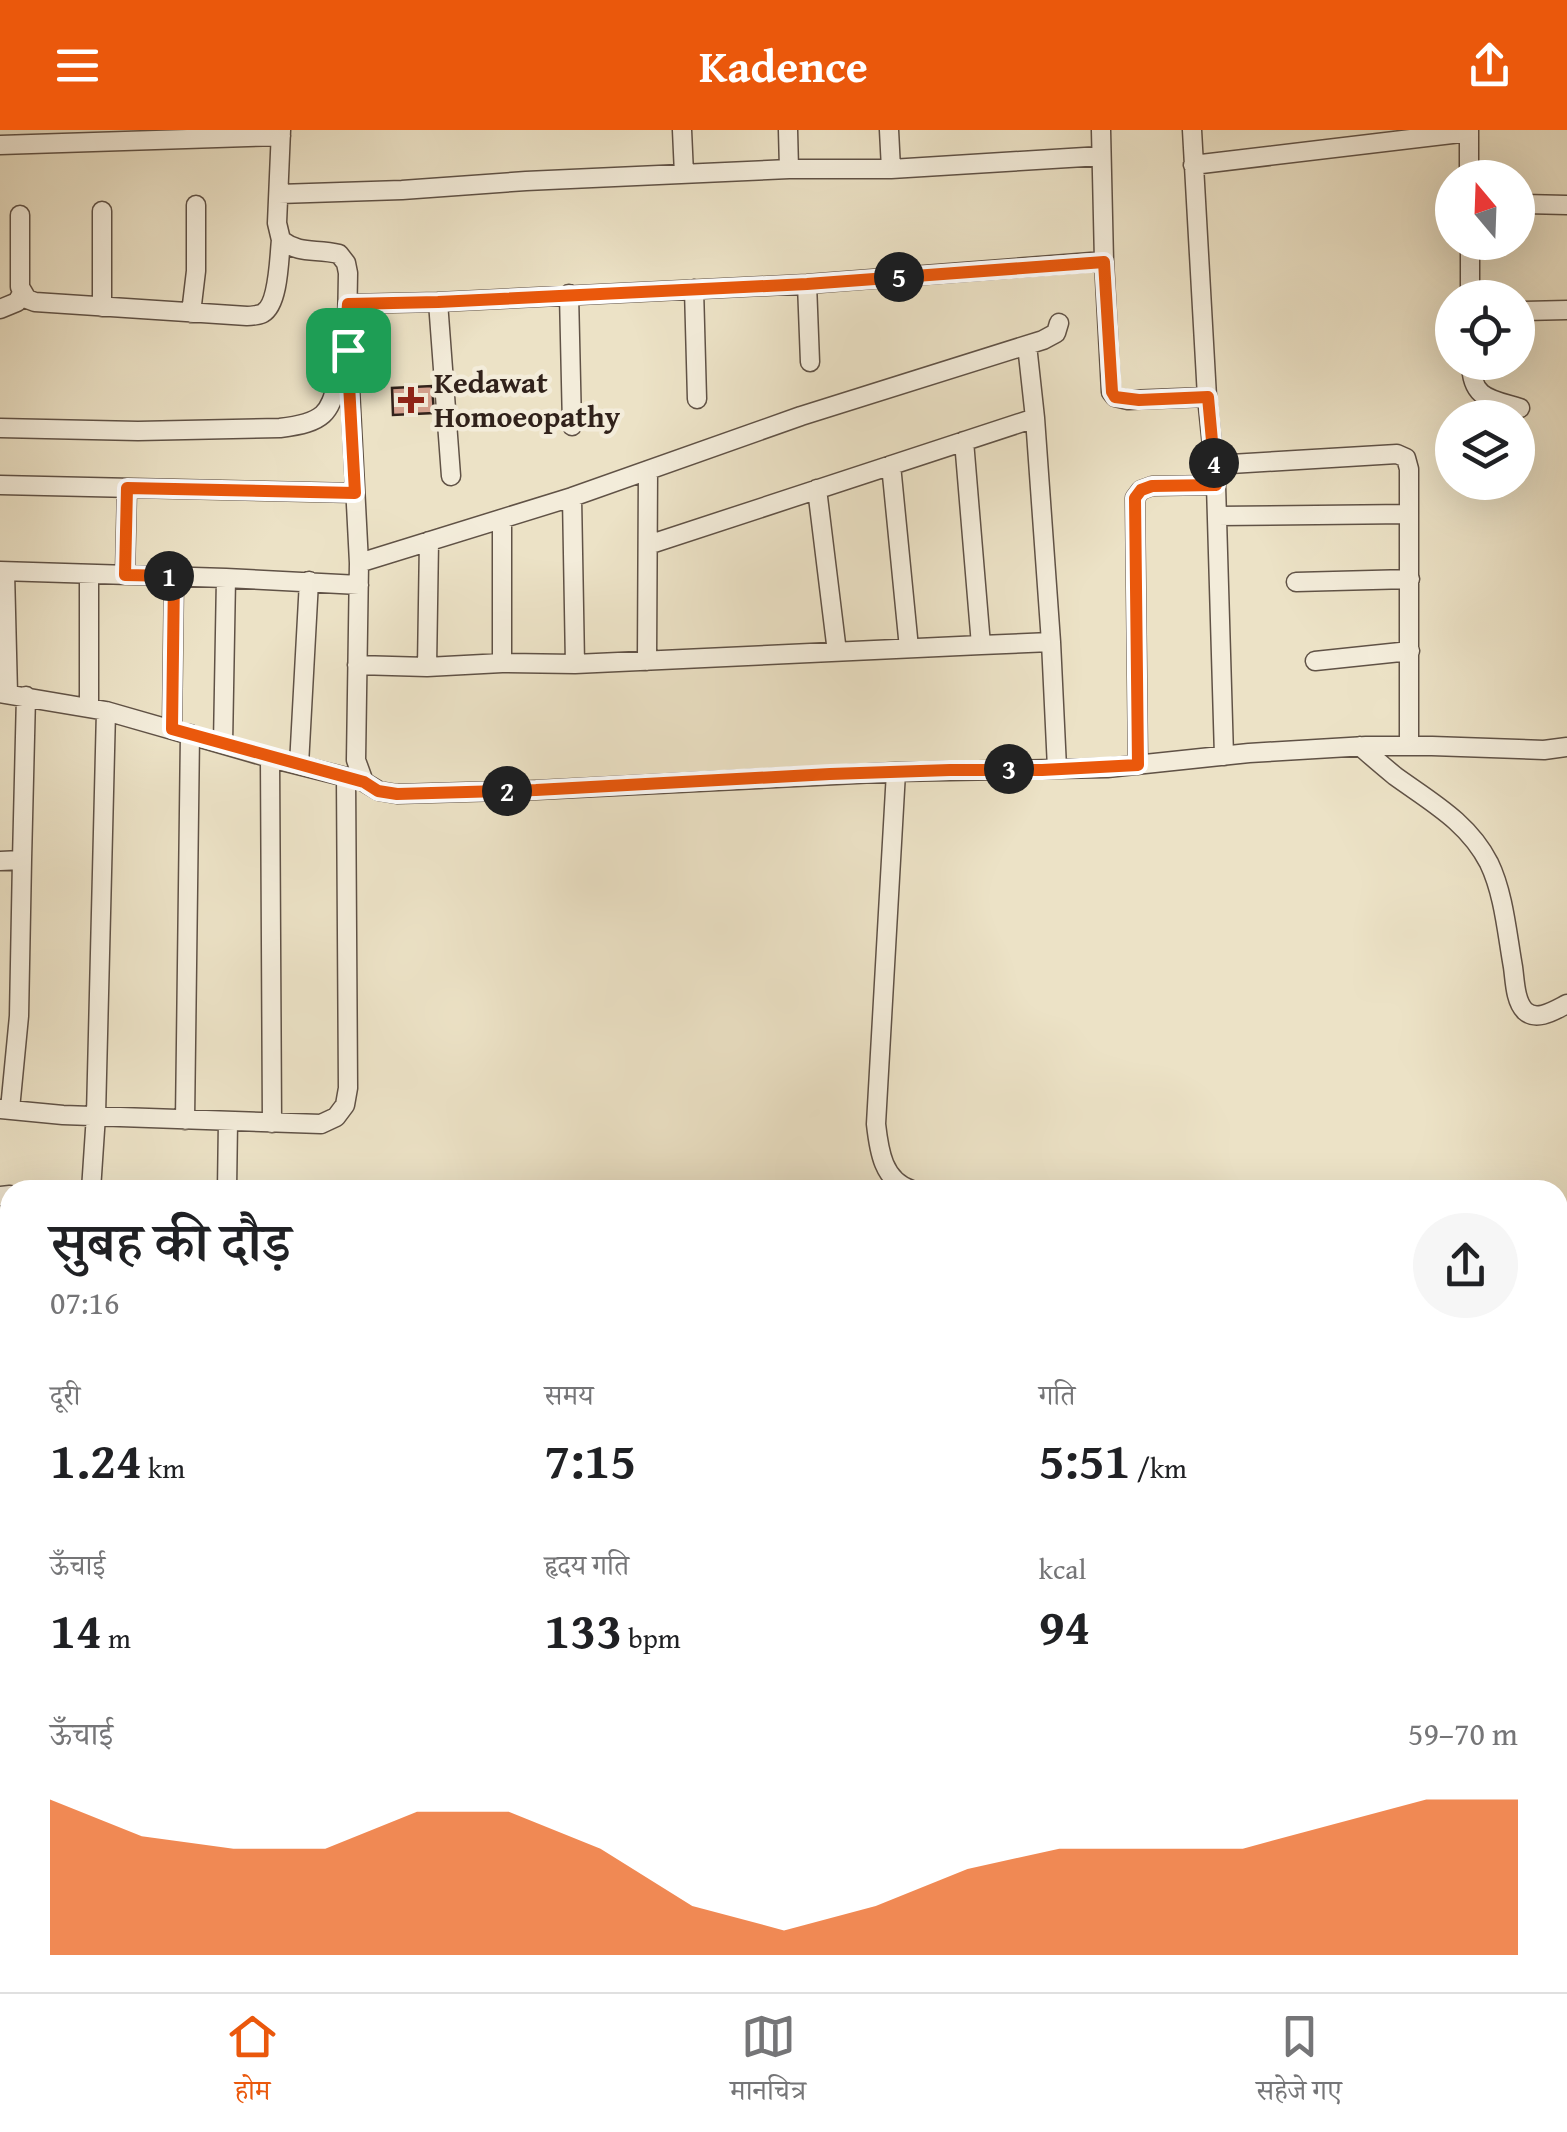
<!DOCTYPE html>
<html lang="hi">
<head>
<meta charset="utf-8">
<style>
	:root { --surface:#fff; --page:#f6f6f6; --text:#202124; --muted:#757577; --line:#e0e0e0; --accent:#ea580c }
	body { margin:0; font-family:"Gentium Book Plus","Noto Serif Devanagari",serif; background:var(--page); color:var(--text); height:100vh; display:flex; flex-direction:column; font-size:38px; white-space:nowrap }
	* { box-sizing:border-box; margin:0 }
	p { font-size:32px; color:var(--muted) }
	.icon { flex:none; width:55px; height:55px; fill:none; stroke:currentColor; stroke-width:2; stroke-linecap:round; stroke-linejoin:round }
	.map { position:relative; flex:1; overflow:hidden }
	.side { position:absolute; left:0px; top:1050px; width:1568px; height:812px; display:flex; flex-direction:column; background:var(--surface); border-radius:30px 30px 0 0; box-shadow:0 10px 40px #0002 }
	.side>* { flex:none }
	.needle { width:65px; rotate:341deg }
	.tools { position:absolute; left:1435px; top:30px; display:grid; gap:20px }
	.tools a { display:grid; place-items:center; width:100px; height:100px; border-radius:50%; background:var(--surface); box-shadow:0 10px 40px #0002; font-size:50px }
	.pin { position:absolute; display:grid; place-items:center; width:85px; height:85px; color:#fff; margin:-42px; border-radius:20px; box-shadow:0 5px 15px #0006 }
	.km { position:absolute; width:50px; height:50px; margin:-25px; border-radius:50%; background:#222; color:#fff; font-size:28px; line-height:50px; text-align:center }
	.round { display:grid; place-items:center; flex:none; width:105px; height:105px; border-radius:52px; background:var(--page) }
	.head { display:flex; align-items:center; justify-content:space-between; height:170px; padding:0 50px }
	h1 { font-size:55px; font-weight:600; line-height:75px }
	.metrics { display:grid; grid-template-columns:repeat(3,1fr); gap:15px; height:170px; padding:10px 50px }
	.metrics div { display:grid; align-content:center }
	.metrics b { font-size:50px; font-weight:600 }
	.metrics small { font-size:28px; font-weight:400 }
	.metrics p { font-size:28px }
	.chart { height:280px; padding:20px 50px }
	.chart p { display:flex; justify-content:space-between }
	.chart svg { width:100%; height:180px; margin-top:10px; fill:var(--accent); opacity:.7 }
	header { display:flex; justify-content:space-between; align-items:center; height:130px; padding:0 50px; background:var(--accent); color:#fff; font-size:45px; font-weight:600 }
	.menu { display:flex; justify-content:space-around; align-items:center; height:140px; border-top:2px solid var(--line); background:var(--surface); font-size:28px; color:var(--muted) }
	.menu a { display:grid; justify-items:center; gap:5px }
	.menu .active { color:var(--accent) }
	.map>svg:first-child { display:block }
	.building { fill:#d5a18f; stroke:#31221b; stroke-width:2.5 }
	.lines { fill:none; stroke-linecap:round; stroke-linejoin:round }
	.service-casing { stroke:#605246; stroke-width:12 }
	.minor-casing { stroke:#605246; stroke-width:21 }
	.service { stroke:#f3ecda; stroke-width:9 }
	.minor { stroke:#f3ecda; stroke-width:18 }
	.route-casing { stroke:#fff; stroke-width:20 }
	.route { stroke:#ea580c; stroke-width:12 }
	.poi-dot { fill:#8f2418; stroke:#f3ecda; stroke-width:4 }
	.labels { text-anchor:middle; stroke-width:9; stroke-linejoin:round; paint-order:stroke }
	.poi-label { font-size:30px; font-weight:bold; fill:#31221b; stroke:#f3ecda; text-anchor:start }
</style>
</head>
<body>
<header><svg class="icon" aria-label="menu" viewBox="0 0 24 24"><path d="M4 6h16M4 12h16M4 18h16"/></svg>Kadence<svg class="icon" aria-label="share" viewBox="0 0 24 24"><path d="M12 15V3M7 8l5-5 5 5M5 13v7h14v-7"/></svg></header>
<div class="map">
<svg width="1567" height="1862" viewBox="0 0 1567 1862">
	<rect width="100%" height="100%" fill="#ece2c6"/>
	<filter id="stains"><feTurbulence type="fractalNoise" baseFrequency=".002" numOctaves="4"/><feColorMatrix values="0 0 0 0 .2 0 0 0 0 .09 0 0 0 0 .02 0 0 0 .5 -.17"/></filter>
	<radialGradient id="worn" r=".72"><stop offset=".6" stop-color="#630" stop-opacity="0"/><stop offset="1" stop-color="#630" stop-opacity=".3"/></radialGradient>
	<path class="building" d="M 432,256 L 434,283 L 393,285 L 392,258 Z"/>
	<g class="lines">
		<g class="service-casing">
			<path id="service" d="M 975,1852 L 982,1862
				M 1100,1852 L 1101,1862
				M 1166,1852 L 1169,1862
				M 1558,1852 L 1567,1862
				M 1227,1862 L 1373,1852"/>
		</g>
		<g class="minor-casing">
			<path id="minor" d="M 281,0 L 277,93 L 281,110 C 301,125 315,118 339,124 L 346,133 L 348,143 L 347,200 L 359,433 L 356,630 L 364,652 L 379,661 L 397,664 L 537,660 L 896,642 L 1107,638 L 1249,623 L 1366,616 L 1432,616 L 1544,620 L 1567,617
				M 682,0 L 684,44
				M 788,0 L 789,39
				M 889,0 L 891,39
				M 1101,0 L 1104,131 L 1111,262 L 1115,267 L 1128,270 L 1207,267
				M 1192,0 L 1207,267 L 1216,355 L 1224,626
				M 1469,0 L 1469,48
				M 0,15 L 281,6
				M 1193,35 L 1469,2
				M 279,64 L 402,60 L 526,51 L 789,39 L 891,39 L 1101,26
				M 1518,74 L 1567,75
				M 102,81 L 102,177
				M 20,85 L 20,157 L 27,169 L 35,172 L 247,186 C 251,186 260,185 263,183 C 279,174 279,127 281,110
				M 1470,112 L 1470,168
				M 807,154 L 810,232
				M 694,159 L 697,269
				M 569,164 L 572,296
				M 438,172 L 451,346
				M 348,174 L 438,172 L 807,154 L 1104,131
				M 0,179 L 17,172 L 22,163
				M 1518,181 L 1567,180
				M 191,183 L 196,141 L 196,75
				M 1027,215 L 1035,288 L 1051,512
				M 1471,232 C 1471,269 1490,269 1520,278
				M 0,298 L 138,301 L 280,298 C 336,291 328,278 344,231
				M 964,311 L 981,515 L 1051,512 L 1057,638
				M 891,335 L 909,518
				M 1214,335 L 1397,324 L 1406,328 L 1409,339 L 1409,616
				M 0,355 L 355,363
				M 817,359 L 837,522
				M 572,367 L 575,534
				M 1217,386 L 1409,384
				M 648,415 L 1035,288
				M 359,433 L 572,367 L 801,286 L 1043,210 L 1056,203 L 1059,193
				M 0,441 L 226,448 L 359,455
				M 5,442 L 8,564
				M 89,444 L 89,578
				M 125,445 L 127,358
				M 1296,452 L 1410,449
				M 647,531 L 648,340
				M 1315,531 L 1410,521
				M 502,533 L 502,389
				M 357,535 L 427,537 L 502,533 L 575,534 L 981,515
				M 427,537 L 429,411
				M 0,563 L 106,581 L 270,628 L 354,649
				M 172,599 L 174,446
				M 223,614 L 226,448
				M 1360,616 C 1371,626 1383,636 1395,646 C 1431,672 1468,692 1489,733 C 1504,764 1507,804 1513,837 C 1515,851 1515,871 1525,881 C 1537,892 1555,880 1567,874
				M 270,628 L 272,993
				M 299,635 L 309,451
				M 1138,635 L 1135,368 L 1141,360 L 1152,356 L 1216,355
				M 896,642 L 876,994 C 879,1021 883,1051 912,1060
				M 22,730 L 26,566
				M 0,731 L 22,730 L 19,886 L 10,979
				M 0,979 L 63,985 L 321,994 L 336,987 L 345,975 L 348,958 L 346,647
				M 185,990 L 190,604
				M 91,1060 L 96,985 L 106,581
				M 227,1060 L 228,991
				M 0,1066 L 10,1065
				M 1558,1153 L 1567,1154
				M 0,1199 L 10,1199
				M 0,1271 L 10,1271
				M 1558,1597 L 1567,1598
				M 197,1852 L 197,1862
				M 64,1862 L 64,1852
				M 344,1862 L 344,1852
				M 443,1862 L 444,1852
				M 517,1862 L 518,1852
				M 632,1862 L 633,1852
				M 748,1862 L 748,1852
				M 855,1862 L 856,1852"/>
		</g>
		<use href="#service" class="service"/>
		<use href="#minor" class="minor"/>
	</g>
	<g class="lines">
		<g class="route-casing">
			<path id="route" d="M 1104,132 L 1112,262 L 1115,267 L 1139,270 L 1208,267 L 1216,355 L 1152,356 L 1141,360 L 1135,368 L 1138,635 L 1042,640 L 950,640 L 830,644 L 536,660 L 397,664 L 378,661 L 364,652 L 172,599 L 174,446 L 125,445 L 127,358 L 355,363 L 346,200 L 348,174 L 438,172 L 807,154 Z"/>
		</g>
		<use href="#route" class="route"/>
	</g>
	<path class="poi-dot" d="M406 255h10v10h10v10h-10v10h-10v-10h-10v-10h10z"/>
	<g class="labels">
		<g class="poi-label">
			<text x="434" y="263">Kedawat<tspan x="434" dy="34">Homoeopathy</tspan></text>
		</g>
	</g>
	<rect width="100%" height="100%" filter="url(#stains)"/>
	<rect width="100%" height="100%" fill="url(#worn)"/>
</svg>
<div class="tools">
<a><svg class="needle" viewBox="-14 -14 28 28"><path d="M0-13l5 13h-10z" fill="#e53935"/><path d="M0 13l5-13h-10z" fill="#757577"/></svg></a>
<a><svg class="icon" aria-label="locate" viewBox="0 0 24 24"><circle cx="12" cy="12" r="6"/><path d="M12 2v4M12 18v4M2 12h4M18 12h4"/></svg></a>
<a><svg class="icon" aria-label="layers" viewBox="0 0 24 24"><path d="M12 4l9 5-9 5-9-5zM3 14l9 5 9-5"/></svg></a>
</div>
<div class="pin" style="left:348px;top:220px;background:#1e9e55"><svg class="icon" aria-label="arrive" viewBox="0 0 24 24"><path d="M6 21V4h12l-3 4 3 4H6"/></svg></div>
<b class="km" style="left:169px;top:446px">1</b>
<b class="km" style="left:507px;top:661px">2</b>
<b class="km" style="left:1009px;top:639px">3</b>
<b class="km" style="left:1214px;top:333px">4</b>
<b class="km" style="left:899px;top:147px">5</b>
<section class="side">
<div class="head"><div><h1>सुबह की दौड़</h1><p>07:16</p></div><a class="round"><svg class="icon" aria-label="share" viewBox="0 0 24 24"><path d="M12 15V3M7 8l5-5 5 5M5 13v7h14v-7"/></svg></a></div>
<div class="metrics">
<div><p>दूरी</p><b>1.24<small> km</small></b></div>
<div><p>समय</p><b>7:15</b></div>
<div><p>गति</p><b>5:51<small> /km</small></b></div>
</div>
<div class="metrics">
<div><p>ऊँचाई</p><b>14<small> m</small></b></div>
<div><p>हृदय गति</p><b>133<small> bpm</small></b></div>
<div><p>kcal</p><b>94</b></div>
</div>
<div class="chart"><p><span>ऊँचाई</span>59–70 m</p>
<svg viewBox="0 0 160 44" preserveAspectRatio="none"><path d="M0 44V6L10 15L20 18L30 18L40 9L50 9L60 18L70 32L80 38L90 32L100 23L110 18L120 18L130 18L140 12L150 6L160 6V44z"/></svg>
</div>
</section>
</div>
<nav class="menu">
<a class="active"><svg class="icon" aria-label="home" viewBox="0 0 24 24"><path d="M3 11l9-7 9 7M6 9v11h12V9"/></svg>होम</a>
<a><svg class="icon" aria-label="map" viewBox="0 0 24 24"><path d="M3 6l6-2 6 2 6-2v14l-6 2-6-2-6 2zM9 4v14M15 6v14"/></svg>मानचित्र</a>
<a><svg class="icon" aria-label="saved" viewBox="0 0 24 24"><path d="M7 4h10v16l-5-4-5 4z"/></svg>सहेजे गए</a>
</nav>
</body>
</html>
